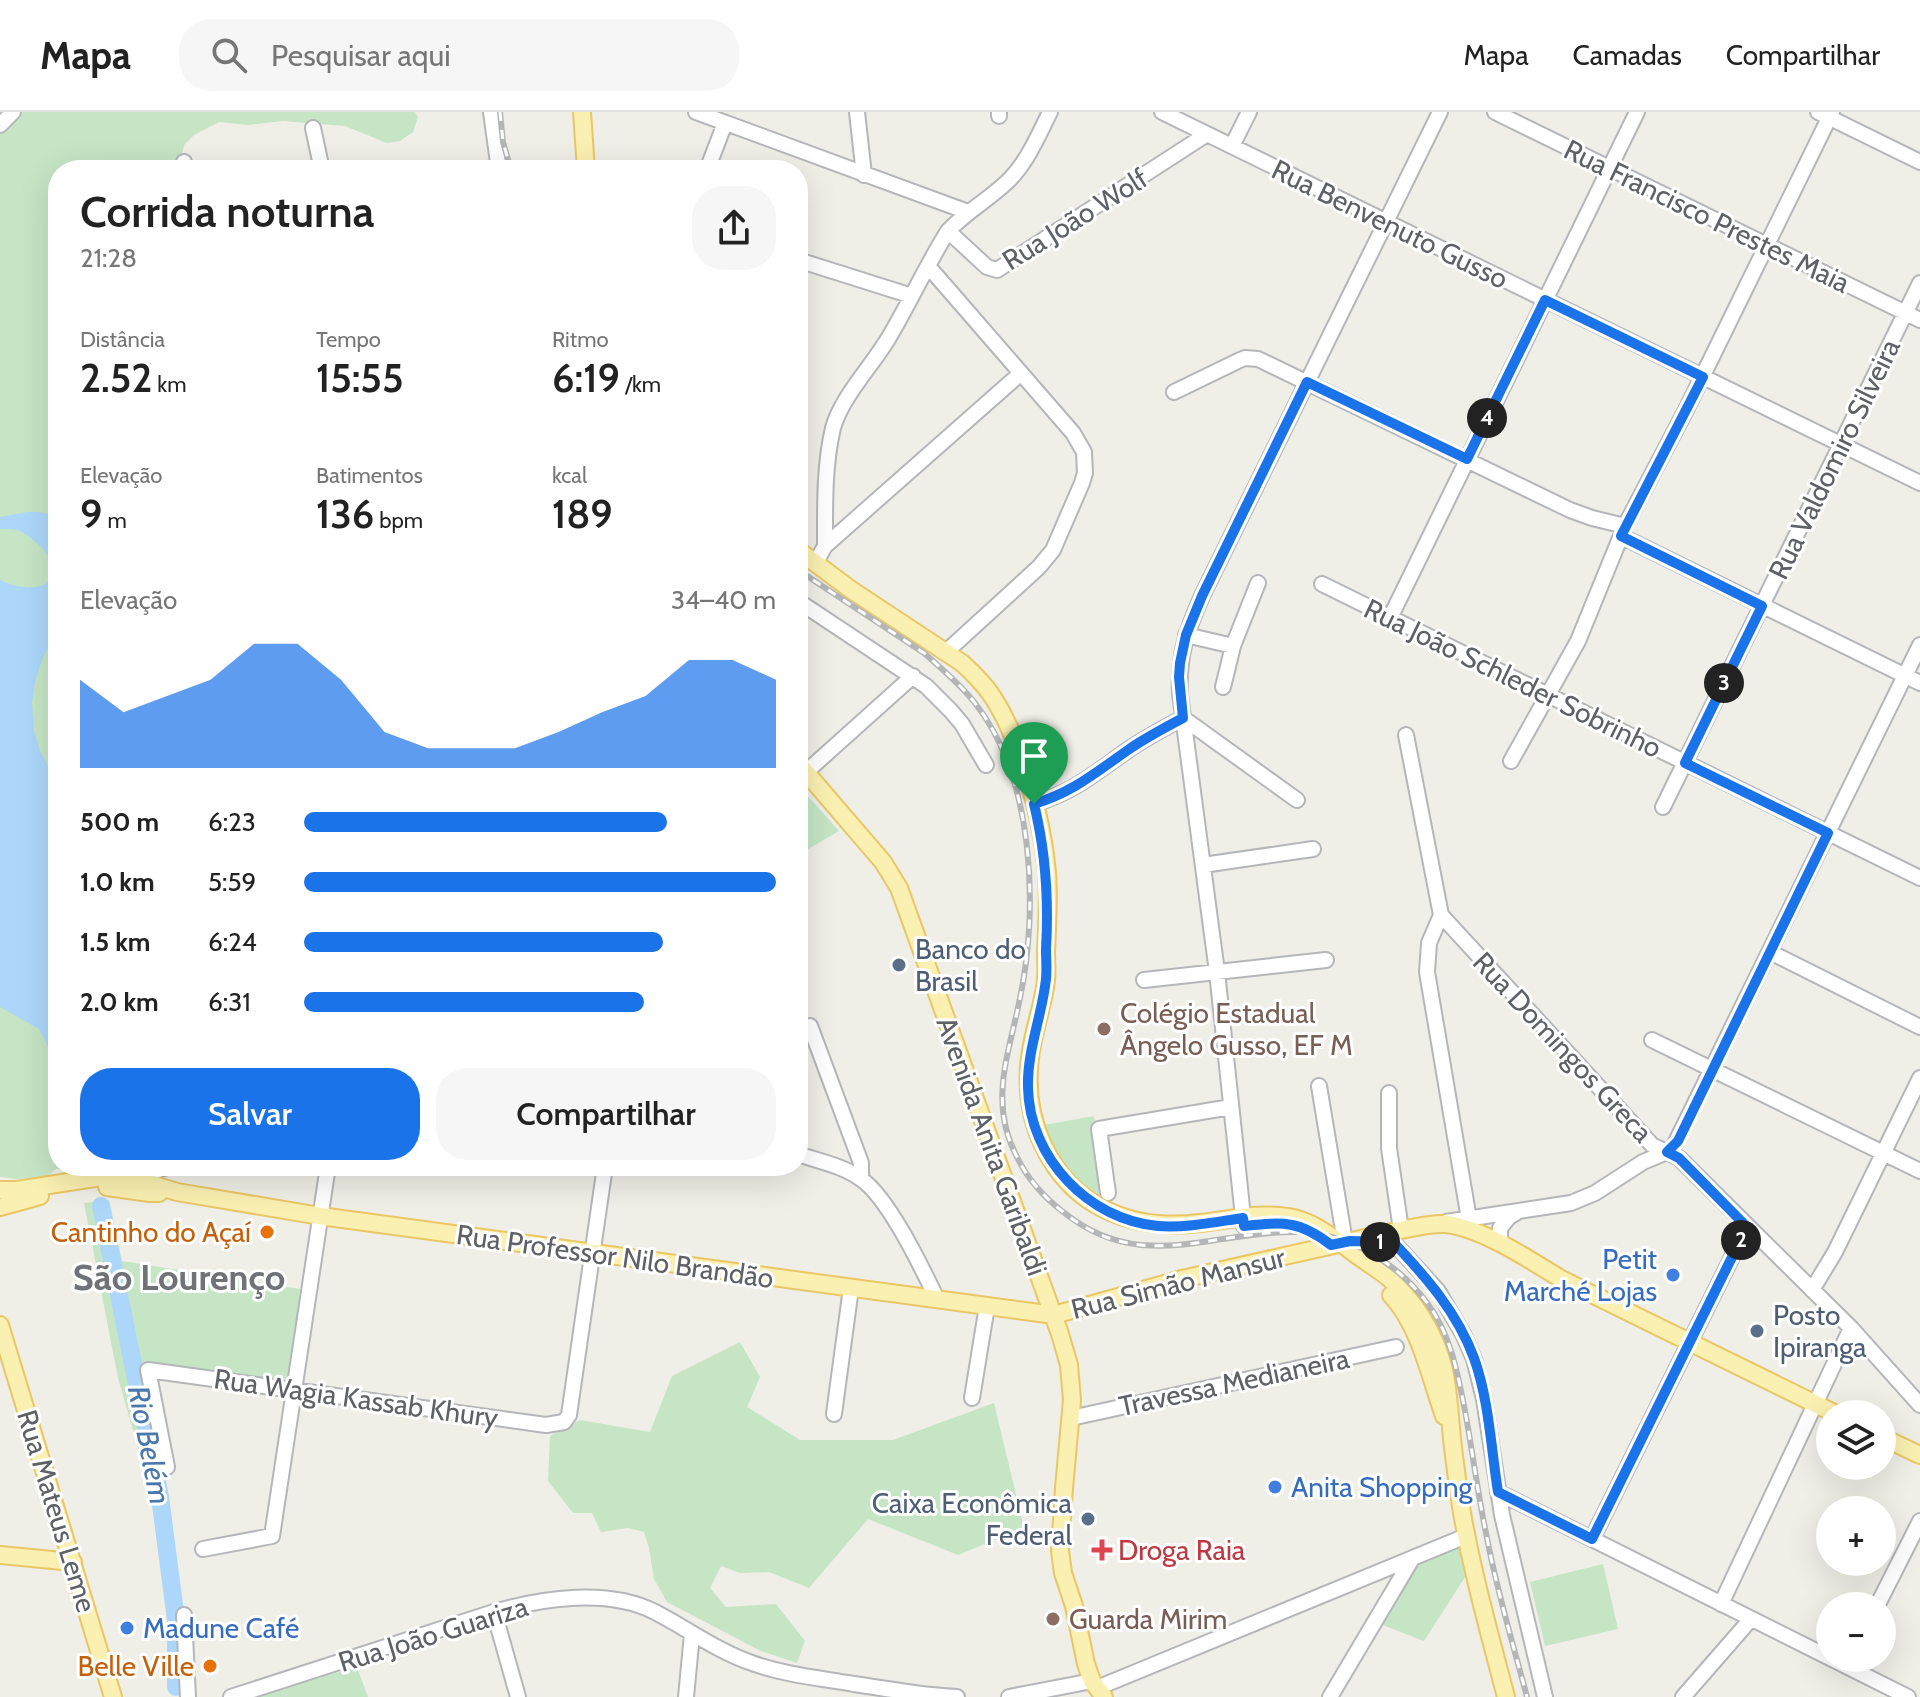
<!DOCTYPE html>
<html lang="pt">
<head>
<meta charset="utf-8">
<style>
	:root { --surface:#fff; --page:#f6f6f6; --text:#222; --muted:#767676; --line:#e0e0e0; --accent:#1a73e8 }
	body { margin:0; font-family:Cabin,sans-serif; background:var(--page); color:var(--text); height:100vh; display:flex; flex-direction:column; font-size:30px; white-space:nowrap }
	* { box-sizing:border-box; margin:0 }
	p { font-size:26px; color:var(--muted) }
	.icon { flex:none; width:44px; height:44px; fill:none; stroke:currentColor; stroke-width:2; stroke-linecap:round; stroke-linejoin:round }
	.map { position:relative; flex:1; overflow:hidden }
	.details { position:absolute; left:48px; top:48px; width:760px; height:1016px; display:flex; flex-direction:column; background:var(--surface); border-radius:32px; box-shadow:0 8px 32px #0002 }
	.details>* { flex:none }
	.fabs { position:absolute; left:1816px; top:1288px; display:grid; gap:16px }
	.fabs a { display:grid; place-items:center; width:80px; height:80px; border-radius:50%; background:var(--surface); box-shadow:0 8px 32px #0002; font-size:40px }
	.pin { position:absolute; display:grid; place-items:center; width:68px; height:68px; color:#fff; margin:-82px -34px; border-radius:50% 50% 50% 0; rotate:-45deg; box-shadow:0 0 8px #0007 }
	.pin .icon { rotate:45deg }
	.km { position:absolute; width:40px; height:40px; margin:-20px; border-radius:50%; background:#222; color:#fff; font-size:22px; line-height:40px; text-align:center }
	.round { display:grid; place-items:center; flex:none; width:84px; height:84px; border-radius:32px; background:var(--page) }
	.overview { display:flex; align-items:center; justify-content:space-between; height:136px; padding:0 32px }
	h1 { font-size:44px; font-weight:600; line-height:60px }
	.metrics { display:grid; grid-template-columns:repeat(3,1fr); gap:12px; height:136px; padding:8px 32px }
	.metrics div { display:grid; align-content:center }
	.metrics b { font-size:40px; font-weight:600 }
	.metrics small { font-size:22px; font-weight:400 }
	.metrics p { font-size:22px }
	.chart { height:224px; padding:16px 32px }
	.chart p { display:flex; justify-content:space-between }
	.chart svg { width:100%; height:144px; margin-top:8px; fill:var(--accent); opacity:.7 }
	.action { display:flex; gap:16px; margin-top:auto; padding:16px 32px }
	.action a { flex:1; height:92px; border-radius:32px; background:var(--accent); color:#fff; font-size:32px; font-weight:600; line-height:92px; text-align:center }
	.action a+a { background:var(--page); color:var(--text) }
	ul { padding:0 32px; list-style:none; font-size:26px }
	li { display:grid; grid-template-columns:128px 96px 1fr; align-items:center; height:60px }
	li i { height:20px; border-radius:10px; background:var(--accent) }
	header { display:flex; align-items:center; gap:48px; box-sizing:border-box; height:112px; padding:0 40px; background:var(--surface); border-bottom:2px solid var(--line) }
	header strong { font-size:38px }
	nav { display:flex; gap:44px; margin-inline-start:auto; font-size:28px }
	.search { width:560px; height:72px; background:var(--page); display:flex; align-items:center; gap:20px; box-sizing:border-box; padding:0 28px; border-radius:32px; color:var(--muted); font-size:30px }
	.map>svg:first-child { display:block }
	.green { fill:#c5e5c5 }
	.water { fill:#acd7fa }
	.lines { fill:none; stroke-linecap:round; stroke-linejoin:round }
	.river { stroke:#acd7fa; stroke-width:18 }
	.minor-casing { stroke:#b4b6ba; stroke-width:18 }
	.major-casing { stroke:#e9c766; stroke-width:20 }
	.minor { stroke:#fff; stroke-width:14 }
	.major { stroke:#faf0b1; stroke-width:16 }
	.rail-casing { stroke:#b4b5b6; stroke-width:6 }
	.rail { stroke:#fff; stroke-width:3; stroke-dasharray:9; stroke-linecap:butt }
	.route-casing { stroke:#fff; stroke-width:16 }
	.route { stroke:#1a73e8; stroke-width:10 }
	.service-dot { fill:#5c6f8a; stroke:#fff; stroke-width:3 }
	.education-dot { fill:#8d6e63; stroke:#fff; stroke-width:3 }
	.food-dot { fill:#e8710a; stroke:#fff; stroke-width:3 }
	.shop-dot { fill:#3f7fe0; stroke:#fff; stroke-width:3 }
	.health-dot { fill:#e0444e; stroke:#fff; stroke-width:3 }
	.labels { text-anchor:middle; stroke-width:6; stroke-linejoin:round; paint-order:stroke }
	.street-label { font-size:28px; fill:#5e6166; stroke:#fff }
	.service-label { font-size:28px; fill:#4e5e75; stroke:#fff; text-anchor:start }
	.education-label { font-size:28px; fill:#785e54; stroke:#fff; text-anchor:start }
	.food-label { font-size:28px; fill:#c56008; stroke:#fff; text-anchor:end }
	.shop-label { font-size:28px; fill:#366cbe; stroke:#fff; text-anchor:start }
	.health-label { font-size:28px; fill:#be3a42; stroke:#fff; text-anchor:start }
	.water-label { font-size:30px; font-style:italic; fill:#4978ac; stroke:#fff }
	.district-label { font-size:36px; font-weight:bold; fill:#6f7378; stroke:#fff }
</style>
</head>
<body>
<header>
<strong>Mapa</strong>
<div class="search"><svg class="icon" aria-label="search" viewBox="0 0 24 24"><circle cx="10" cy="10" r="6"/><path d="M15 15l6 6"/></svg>Pesquisar aqui</div>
<nav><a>Mapa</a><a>Camadas</a><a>Compartilhar</a></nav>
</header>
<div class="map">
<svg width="1920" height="1585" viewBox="0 0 1920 1585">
	<rect width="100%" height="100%" fill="#efeee7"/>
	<path class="green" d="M 21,0 L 415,0 L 418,5 L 413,20 L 400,29 L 387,31 L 345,14 L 283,9 L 248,13 L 219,10 L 194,23 L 184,33 L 180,50 L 181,58 L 58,58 L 58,1054 L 127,1054 L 121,1056 L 56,1057 L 46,1065 L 17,1067 L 0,1065 L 0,21 Z
		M 798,673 L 839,719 L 798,743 Z
		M 1094,1004 L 1106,1093 L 1066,1059 L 1039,1014 Z
		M 109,1088 L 122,1149 L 300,1177 L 290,1269 L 142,1251 L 169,1387 L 154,1391 L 118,1266 L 84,1091 Z
		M 740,1230 L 760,1265 L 747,1295 L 800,1328 L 893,1328 L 994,1291 L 1024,1416 L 958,1443 L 868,1407 L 809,1476 L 769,1460 L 740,1461 L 721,1454 L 710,1476 L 726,1495 L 776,1492 L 805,1529 L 797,1551 L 761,1539 L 667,1490 L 654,1467 L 649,1436 L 644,1420 L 628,1416 L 601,1420 L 592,1401 L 573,1401 L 548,1369 L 550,1324 L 580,1308 L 650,1320 L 672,1264 Z
		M 1458,1433 L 1467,1462 L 1424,1529 L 1380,1512 L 1419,1448 Z
		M 1603,1452 L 1618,1517 L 1545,1534 L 1530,1470 Z
		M 357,1555 L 368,1585 L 254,1585 L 255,1584 Z"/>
	<path class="water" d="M 28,400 C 39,400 49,400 58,407 L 58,520 L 43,545 L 35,569 L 32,591 L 34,619 L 40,639 L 58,673 L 58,909 L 51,912 L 50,916 L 58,933 L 58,954 L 39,917 L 0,895 L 0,468 C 18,477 48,481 57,460 C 52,445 35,426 20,419 C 14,417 6,417 0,417 L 0,405 Z"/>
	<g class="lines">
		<path class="river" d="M 101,1094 L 160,1385 L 176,1508 L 176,1575"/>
		<g class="minor-casing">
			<path id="minor" d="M 491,0 L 499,58
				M 696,0 L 968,100
				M 857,0 L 864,63
				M 999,0 L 999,4
				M 1162,0 L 1920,371
				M 1495,0 L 1920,208
				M 1818,0 L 1920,50
				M 0,13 L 13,0
				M 313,16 L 322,58
				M 1232,34 L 1249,0
				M 184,50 L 186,58
				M 707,58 L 725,11
				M 948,119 L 987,155 L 997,158 L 1207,22
				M 798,148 L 912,184
				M 928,154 L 1073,321 L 1084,340 L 1085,361 L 1082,371 L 1053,438 L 1039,455 L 946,540
				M 1174,280 L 1240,248 L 1245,246 L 1258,247 L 1570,398 L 1592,406 L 1625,414
				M 1621,424 L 1920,571
				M 825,434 C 825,395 824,354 833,316 C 841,286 871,255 888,227 C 909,192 926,154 948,119 C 966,100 988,88 1007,70 C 1027,51 1038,24 1050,0
				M 815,452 L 825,434 L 1021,261
				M 1322,472 L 1920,766
				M 798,489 L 926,574 L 951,599 L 962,612 L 986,653
				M 1390,506 L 1637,0
				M 1186,523 L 1233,534
				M 1223,575 L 1233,534 L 1258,471
				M 1406,623 L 1441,803 L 1652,1033 L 1679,1046 L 1851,1216 L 1920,1293
				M 1511,649 L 1578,529 L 1625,414 L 1686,298 L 1832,0
				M 806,660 L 913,564
				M 1034,692 C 1074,680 1095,661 1128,638 C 1145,626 1164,616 1183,606 L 1297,688
				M 1663,695 L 1920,171
				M 1203,753 L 1313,737
				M 1441,803 L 1429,831 L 1427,860 L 1469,1107
				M 1770,840 L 1920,915
				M 1144,868 L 1326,848
				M 810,914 L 861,1051 L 861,1066
				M 1652,928 L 1920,1059
				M 1319,974 L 1345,1130
				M 1389,981 L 1389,1036 L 1401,1118
				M 798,1042 C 818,1049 844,1054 861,1067 C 888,1085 922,1156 937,1187
				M 135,1067 L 169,1054
				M 1108,1081 L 1099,1017 L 1231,995
				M 1446,1110 L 1571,1091 L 1595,1081 L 1643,1050 L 1667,1040 L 1673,1036 L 1920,533
				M 1244,1114 L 1217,860 L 1180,582 C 1178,543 1187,518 1202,484 L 1440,0
				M 1393,1130 L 1438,1179 L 1463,1222 L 1474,1247 L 1484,1287 L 1502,1403 L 1545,1585
				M 1500,1132 L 1500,1116 L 1509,1105 L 1516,1101
				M 1812,1178 L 1835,1140 L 1920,966
				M 972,1286 L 987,1194
				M 834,1302 L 851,1176
				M 1071,1306 L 1396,1235
				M 167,1355 L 148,1258 L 546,1313 L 564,1310 L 569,1303 L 605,1054
				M 1498,1380 L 1908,1585
				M 1592,1427 L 1747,1115
				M 203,1437 L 272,1424 L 328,1054
				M 1721,1492 L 1851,1216
				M 1877,1494 L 1920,1409
				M 494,1500 L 518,1585
				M 184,1503 L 188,1585
				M 1097,1576 L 1466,1424
				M 231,1585 L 494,1500 C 543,1486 608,1476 655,1500 C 688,1517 717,1539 752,1551 C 785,1563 820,1566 854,1572 C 889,1577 923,1584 957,1585
				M 686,1585 L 692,1522
				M 1009,1585 L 1092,1569
				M 1330,1585 L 1412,1447
				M 1683,1585 L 1751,1507"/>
		</g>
		<g class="major-casing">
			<path id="major" d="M 582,0 L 586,58
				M 798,438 L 850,477 L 962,551 C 972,560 982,570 990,581 C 1021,626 1042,706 1047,760 C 1049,787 1047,814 1046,841 C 1046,850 1047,859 1046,868 C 1044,888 1037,908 1033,928 C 1025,965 1027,999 1043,1033 C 1073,1097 1134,1119 1200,1111 C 1229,1108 1259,1100 1288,1105 C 1315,1109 1337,1129 1358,1144 C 1369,1152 1381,1159 1391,1168 C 1402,1179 1413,1191 1421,1204 C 1449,1249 1447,1277 1452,1327 C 1455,1352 1458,1376 1462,1401 C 1473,1463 1490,1524 1506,1585
				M 798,651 L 883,750 L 899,776 L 1060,1222 L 1069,1253 L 1072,1288 L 1064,1376 L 1060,1439 L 1063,1461 L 1074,1494 L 1086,1552 L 1092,1569 L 1104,1585
				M 107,1075 L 150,1081 L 159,1081
				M 0,1078 L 17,1078 L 101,1065 L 135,1067 L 177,1080 L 320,1104 L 1054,1203 L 1182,1167 L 1401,1118 C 1416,1115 1431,1111 1446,1112 C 1482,1116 1530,1148 1561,1167 L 1836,1302
				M 0,1095 L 40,1084
				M 1391,1183 C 1420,1214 1430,1265 1444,1304
				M 0,1213 L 113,1585
				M 1882,1325 L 1920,1343
				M 0,1443 L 73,1450"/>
		</g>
		<use href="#minor" class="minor"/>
		<use href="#major" class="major"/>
		<g class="rail-casing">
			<path id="rail" d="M 500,0 L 503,30 L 511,58
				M 798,458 L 924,541 C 942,557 960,572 975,591 C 1034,666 1039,796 1020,886 C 1009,942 988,990 1017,1045 C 1027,1066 1044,1085 1062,1099 C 1140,1163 1209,1119 1295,1120 C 1347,1120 1398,1151 1428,1192 C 1451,1223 1458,1263 1465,1299 C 1473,1342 1478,1384 1487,1426 C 1497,1479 1513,1532 1527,1585"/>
		</g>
		<use href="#rail" class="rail"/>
	</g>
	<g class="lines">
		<g class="route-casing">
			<path id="route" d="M 1545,188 L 1703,265 L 1621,424 L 1762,494 L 1685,651 L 1828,721 L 1678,1029 L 1667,1040 L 1679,1046 L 1747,1115 L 1592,1427 L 1498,1380 C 1491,1336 1489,1288 1474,1246 C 1457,1200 1426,1165 1393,1130 L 1350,1129 L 1331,1133 C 1299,1108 1283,1110 1244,1114 L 1243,1106 C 1215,1110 1186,1116 1158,1114 C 1089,1108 1029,1046 1028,975 C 1027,938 1042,904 1046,867 C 1047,857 1046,847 1046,837 C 1049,786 1046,741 1034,692 C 1073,680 1095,661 1128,638 C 1145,626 1164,616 1183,606 L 1179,565 L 1180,551 L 1186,523 L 1202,484 L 1307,270 L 1467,347 Z"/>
		</g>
		<use href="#route" class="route"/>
	</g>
	<g class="service-dot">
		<circle cx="899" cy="853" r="8"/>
		<circle cx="1757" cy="1219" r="8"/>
		<circle cx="1088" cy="1407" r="8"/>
	</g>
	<g class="education-dot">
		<circle cx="1104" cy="917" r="8"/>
		<circle cx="1053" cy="1507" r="8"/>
	</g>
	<g class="food-dot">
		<circle cx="267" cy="1120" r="8"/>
		<circle cx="210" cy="1554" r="8"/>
	</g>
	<g class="shop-dot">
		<circle cx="1673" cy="1163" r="8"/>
		<circle cx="1275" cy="1375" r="8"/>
		<circle cx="127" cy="1516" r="8"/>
	</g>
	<path class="health-dot" d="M1098 1426h8v8h8v8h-8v8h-8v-8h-8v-8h8z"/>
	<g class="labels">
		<g class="street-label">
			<text transform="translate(1707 104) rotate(26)" y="10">Rua Francisco Prestes Maia</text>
			<text transform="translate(1075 107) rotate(-32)" y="10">Rua João Wolf</text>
			<text transform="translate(1390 112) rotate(26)" y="10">Rua Benvenuto Gusso</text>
			<text transform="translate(1834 347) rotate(-64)" y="10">Rua Valdomiro Silveira</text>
			<text transform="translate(1513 566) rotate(26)" y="10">Rua João Schleder Sobrinho</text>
			<text transform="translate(1563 935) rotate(47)" y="10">Rua Domingos Greca</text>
			<text transform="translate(992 1034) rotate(70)" y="10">Avenida Anita Garibaldi</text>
			<text transform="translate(615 1144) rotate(8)" y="10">Rua Professor Nilo Brandão</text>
			<text transform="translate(1178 1171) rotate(-14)" y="10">Rua Simão Mansur</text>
			<text transform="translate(1234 1270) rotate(-12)" y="10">Travessa Medianeira</text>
			<text transform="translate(356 1286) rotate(8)" y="10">Rua Wagia Kassab Khury</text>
			<text transform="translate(57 1399) rotate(73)" y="10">Rua Mateus Leme</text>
			<text transform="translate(433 1522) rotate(-17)" y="10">Rua João Guariza</text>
		</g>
		<g class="service-label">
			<text x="915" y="847">Banco do<tspan x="915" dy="32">Brasil</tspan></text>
			<text x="1773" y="1213">Posto<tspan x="1773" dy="32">Ipiranga</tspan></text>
			<text x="1072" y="1401" text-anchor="end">Caixa Econômica<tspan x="1072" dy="32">Federal</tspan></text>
		</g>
		<g class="education-label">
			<text x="1120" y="911">Colégio Estadual<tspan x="1120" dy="32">Ângelo Gusso, EF M</tspan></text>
			<text x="1069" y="1517">Guarda Mirim</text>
		</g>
		<g class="food-label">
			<text x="251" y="1130">Cantinho do Açaí</text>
			<text x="194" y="1564">Belle Ville</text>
		</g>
		<g class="shop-label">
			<text x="1657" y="1157" text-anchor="end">Petit<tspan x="1657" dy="32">Marché Lojas</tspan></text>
			<text x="1291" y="1385">Anita Shopping</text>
			<text x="143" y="1526">Madune Café</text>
		</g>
		<g class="health-label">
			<text x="1118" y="1448">Droga Raia</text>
		</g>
		<g class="water-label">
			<text transform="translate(149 1333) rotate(79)" y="10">Rio Belém</text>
		</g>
		<g class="district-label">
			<text x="179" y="1178">São Lourenço</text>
		</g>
	</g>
</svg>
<div class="fabs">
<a><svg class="icon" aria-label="layers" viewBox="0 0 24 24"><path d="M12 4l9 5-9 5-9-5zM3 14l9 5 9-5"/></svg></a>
<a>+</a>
<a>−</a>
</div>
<div class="pin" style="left:1034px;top:692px;background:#1e9e55"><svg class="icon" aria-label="arrive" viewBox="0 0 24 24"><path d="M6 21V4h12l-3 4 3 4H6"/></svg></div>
<b class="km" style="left:1380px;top:1130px">1</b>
<b class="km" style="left:1741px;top:1128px">2</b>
<b class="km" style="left:1724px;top:571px">3</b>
<b class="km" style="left:1487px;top:306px">4</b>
<section class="details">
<div class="overview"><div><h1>Corrida noturna</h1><p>21:28</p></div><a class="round"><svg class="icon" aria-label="share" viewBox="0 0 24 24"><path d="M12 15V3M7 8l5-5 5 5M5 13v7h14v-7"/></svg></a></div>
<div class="metrics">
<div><p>Distância</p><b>2.52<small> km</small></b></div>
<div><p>Tempo</p><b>15:55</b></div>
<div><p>Ritmo</p><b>6:19<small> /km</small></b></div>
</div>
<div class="metrics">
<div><p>Elevação</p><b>9<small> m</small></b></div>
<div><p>Batimentos</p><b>136<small> bpm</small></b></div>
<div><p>kcal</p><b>189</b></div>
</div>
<div class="chart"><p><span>Elevação</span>34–40 m</p>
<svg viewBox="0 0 160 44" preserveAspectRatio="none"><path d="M0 44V17L10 27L20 22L30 17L40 6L50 6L60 17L70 33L80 38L90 38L100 38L110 33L120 27L130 22L140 11L150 11L160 17V44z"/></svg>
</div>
<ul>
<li><b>500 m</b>6:23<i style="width:77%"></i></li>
<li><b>1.0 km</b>5:59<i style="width:100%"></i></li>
<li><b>1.5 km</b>6:24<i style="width:76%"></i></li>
<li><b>2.0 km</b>6:31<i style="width:72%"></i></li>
</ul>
<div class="action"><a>Salvar</a><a>Compartilhar</a></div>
</section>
</div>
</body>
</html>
